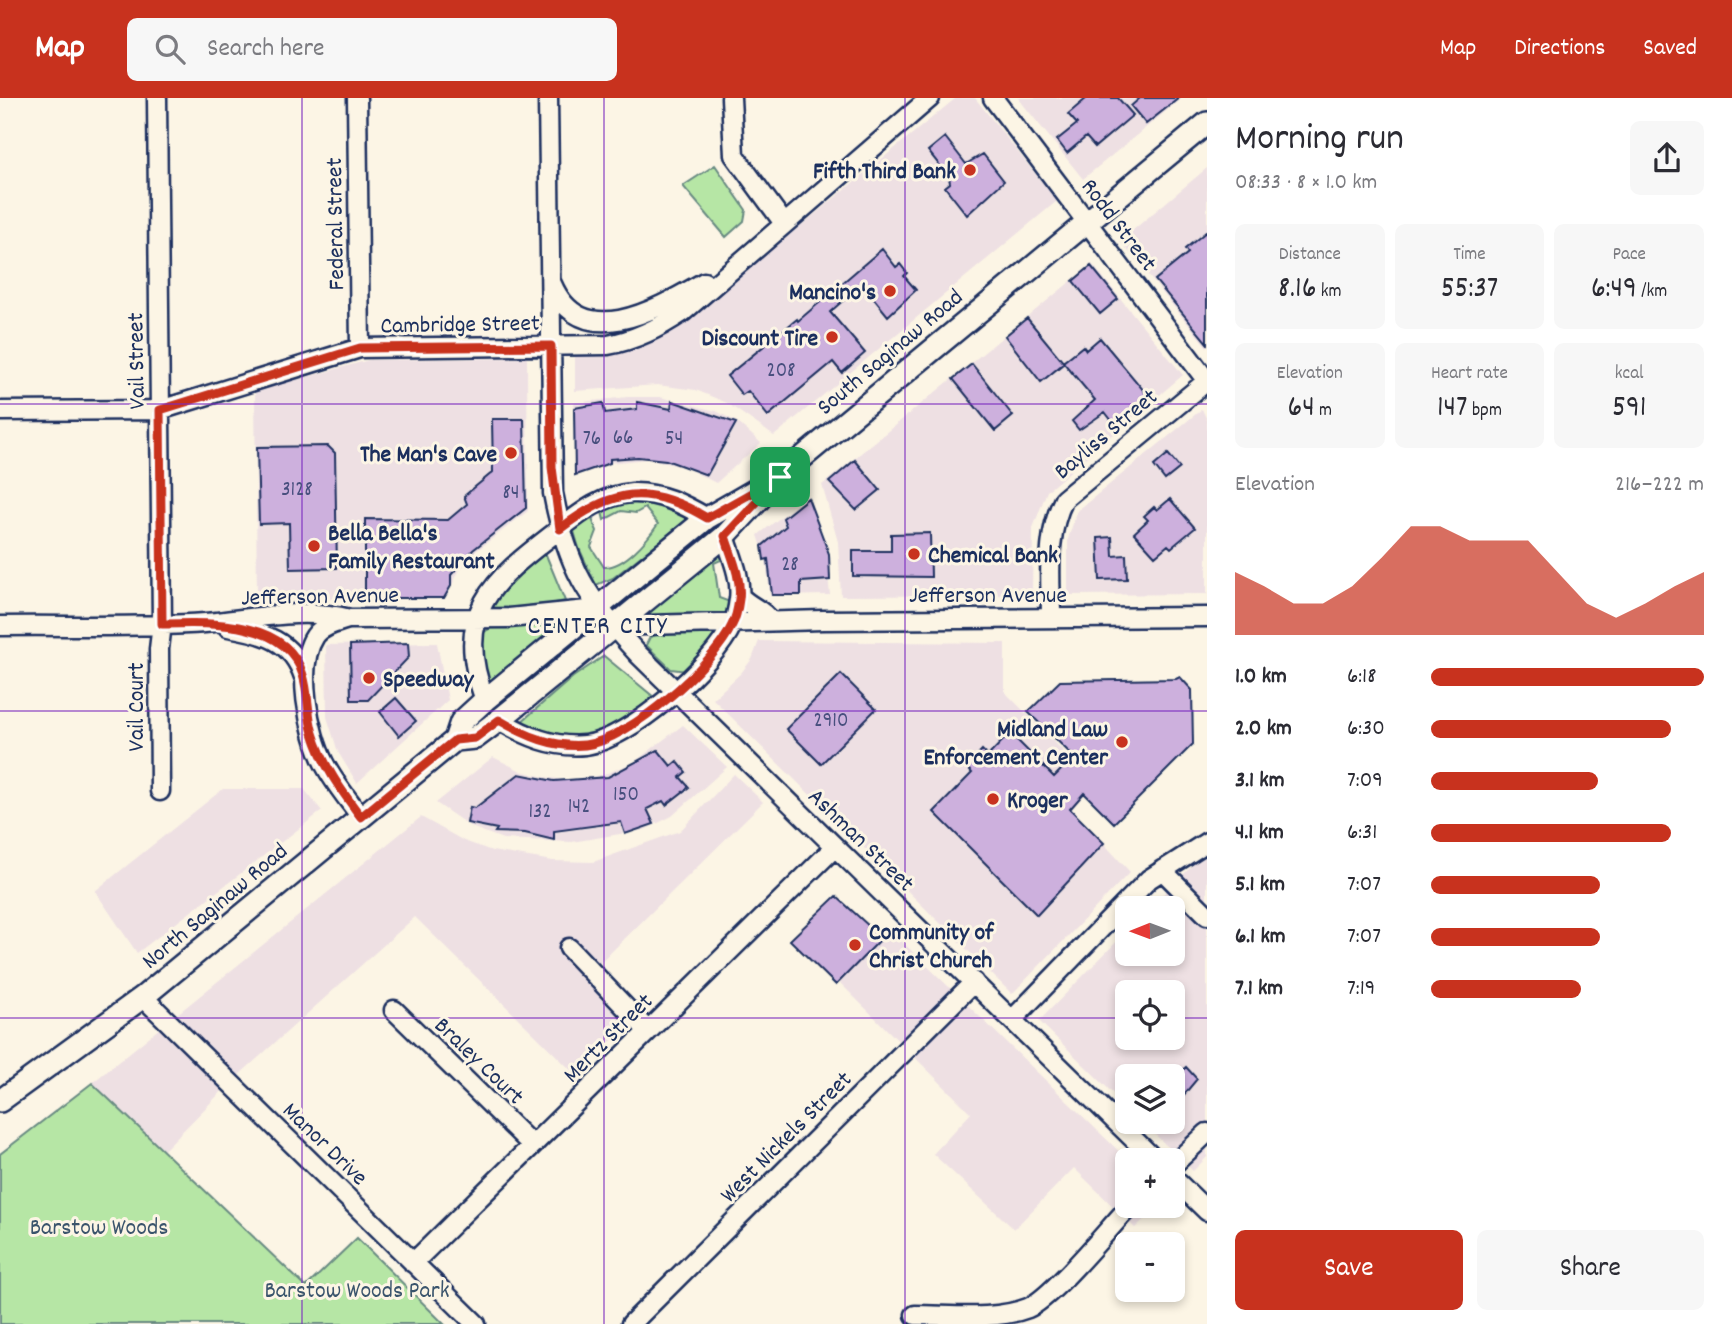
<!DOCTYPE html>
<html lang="en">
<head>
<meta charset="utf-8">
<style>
	:root { --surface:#fff; --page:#f7f7f7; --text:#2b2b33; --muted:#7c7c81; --accent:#c8321e }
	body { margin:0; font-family:Dekko,sans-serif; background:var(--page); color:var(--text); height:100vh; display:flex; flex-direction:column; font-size:26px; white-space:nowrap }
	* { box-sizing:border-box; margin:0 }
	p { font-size:23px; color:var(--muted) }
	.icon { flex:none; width:38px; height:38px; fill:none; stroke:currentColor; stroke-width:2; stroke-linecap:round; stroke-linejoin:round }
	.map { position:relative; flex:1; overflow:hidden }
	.side { display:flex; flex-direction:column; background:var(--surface); width:525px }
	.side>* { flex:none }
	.needle { width:46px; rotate:269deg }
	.fabs { position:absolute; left:1115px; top:798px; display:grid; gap:14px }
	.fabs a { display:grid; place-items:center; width:70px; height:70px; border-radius:10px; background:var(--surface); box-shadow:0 4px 10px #0003; font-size:35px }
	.pin { position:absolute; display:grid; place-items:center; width:60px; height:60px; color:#fff; margin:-30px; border-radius:14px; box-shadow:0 4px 10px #0006 }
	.round { display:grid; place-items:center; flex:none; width:74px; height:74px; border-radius:10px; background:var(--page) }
	.head { display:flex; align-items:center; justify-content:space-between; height:119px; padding:0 28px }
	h1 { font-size:38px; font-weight:600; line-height:52px }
	.stats { display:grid; grid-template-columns:repeat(3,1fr); gap:10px; height:119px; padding:7px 28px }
	.stats div { display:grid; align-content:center; border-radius:10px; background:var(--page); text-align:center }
	.stats b { font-size:30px; font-weight:600 }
	.stats small { font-size:19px; font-weight:400 }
	.stats p { font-size:19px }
	.chart { height:196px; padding:14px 28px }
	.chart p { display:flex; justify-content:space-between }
	.chart svg { width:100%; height:126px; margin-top:7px; fill:var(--accent); opacity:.7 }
	.primary-button { display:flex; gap:14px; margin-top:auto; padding:14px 28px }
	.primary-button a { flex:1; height:80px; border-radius:10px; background:var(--accent); color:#fff; font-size:28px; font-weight:600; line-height:80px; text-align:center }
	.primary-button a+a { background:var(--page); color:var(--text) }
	ul { padding:0 28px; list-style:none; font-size:23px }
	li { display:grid; grid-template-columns:112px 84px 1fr; align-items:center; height:52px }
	li i { height:18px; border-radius:9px; background:var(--accent) }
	header { display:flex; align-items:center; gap:42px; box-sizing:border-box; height:98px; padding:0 35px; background:var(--accent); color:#fff }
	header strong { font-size:33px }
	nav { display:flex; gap:38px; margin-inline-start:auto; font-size:24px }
	.search { width:490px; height:63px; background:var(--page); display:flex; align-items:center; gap:18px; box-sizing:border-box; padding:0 24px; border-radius:10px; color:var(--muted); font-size:26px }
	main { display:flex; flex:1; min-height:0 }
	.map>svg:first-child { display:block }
	.built { fill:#eee0e3; fill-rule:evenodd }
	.green { fill:#b6e6a5; stroke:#688a82; stroke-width:2 }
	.building { fill:#cdb0dd; stroke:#1b2f5e; stroke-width:2 }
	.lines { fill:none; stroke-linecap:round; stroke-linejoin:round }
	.minor-casing { stroke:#1b2f5e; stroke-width:23 }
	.major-casing { stroke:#1b2f5e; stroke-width:26 }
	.minor { stroke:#fcf5e5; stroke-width:18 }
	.major { stroke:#fcf5e5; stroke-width:21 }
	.route-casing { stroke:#fff; stroke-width:14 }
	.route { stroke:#c8321e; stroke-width:9 }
	.grid { fill:none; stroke:#7b2cbf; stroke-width:2; stroke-opacity:0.55 }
	.poi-dot { fill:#c8321e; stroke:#fcf5e5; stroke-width:2.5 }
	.labels { text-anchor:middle; stroke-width:6; stroke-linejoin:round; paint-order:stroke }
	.number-label { font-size:21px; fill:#484f7e }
	.poi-label { font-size:24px; font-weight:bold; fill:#1b2f5e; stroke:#fcf5e5; text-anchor:end }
	.street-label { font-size:24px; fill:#1b2f5e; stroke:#fcf5e5 }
	.park-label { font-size:24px; fill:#3a546c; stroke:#fcf5e5 }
	.neighbourhood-label { font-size:26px; letter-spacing:2px; fill:#1b2f5e; stroke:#fcf5e5 }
</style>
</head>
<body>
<header>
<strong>Map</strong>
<div class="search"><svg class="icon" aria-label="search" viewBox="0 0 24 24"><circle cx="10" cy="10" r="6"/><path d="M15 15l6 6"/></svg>Search here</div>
<nav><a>Map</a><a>Directions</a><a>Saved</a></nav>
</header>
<main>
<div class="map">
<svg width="1207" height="1226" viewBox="0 0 1207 1226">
	<rect width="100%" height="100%" fill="#fcf5e5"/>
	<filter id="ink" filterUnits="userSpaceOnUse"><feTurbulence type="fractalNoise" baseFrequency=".0143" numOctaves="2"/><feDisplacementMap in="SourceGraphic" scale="14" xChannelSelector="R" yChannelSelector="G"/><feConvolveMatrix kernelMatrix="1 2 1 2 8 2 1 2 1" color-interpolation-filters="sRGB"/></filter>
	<g filter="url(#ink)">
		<path class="built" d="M 956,0 L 975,0 L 1057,103 L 774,338 L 727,305 L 696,292 L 657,287 L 575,293 L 575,258 L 618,255 L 640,249 L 676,230 Z
			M 1018,0 L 1182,0 L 1083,81 Z
			M 1207,70 L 1207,249 L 1120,143 Z
			M 1092,166 L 1183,277 L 1047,393 L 1033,430 L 1032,497 L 841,498 L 838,444 L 822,387 Z
			M 527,260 L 528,413 L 475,454 L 459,473 L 446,499 L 257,502 L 255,293 L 369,262 Z
			M 628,299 L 660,299 L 716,313 L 737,324 L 761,345 L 716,385 L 684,369 L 647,361 L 609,365 L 575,377 L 574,305 Z
			M 1202,311 L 1207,322 L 1207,496 L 1068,497 L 1068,441 L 1077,413 Z
			M 808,398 L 824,440 L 830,497 L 770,498 L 766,462 L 758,437 Z
			M 759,543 L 1005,545 L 1005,594 L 1094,684 L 1072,711 L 1130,774 L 1012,896 L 713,601 L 741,575 L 752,561 Z
			M 437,545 L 448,602 L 357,685 L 338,654 L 327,619 L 326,547 Z
			M 683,627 L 727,669 L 672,718 L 644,732 L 572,744 L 503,741 L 471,729 L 436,705 L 493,659 L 521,673 L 544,679 L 565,682 L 602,677 L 633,665 Z
			M 734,676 L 763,704 L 594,871 L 640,917 L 575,976 L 415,819 L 230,985 L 162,1054 L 92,985 L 421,719 L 464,743 L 492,753 L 553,763 L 593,764 L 680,733 Z
			M 223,691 L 304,691 L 322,713 L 137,855 L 95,793 Z
			M 1207,758 L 1207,1059 L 1193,1073 L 1142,1024 L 1172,1024 L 1172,978 L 1127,978 L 1127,1009 L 1039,923 L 1127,833 L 1127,856 L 1172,856 L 1172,810 L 1149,810 L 1194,766 ZM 1127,894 L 1172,894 L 1172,940 L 1127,940 Z
			M 890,832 L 1128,1062 L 1127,1108 L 1158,1108 L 1135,1130 L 1074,1070 L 1014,1131 L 933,1056 L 971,1015 L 839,884 Z"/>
		<path class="green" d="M 715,67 L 746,112 L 744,123 L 726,139 L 683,88 Z
			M 647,402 L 688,417 L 688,421 L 613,480 L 596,487 L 579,450 L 573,430 L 586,419 L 592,421 L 597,433 L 591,449 L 604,469 C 624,470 648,441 658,426 L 645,410 L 636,415 L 621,413 L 604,422 L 601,410 Z
			M 544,452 L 565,503 L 536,509 L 491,510 L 493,498 Z
			M 719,453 L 723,461 L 714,465 L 719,500 L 730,504 L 724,518 L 642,523 L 641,517 Z
			M 558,525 L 562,528 L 499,583 L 485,587 L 481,536 L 491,530 Z
			M 717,533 L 721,534 L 687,573 L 671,571 L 646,547 L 650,539 L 659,536 Z
			M 604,558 L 655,600 L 605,636 L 566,642 L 520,625 L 573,579 Z
			M 92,985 L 306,1189 L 357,1140 L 444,1226 L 0,1226 L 0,1056 Z"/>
		<path class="building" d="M 1087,0 L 1118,0 L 1133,17 L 1095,49 L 1086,39 L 1067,55 L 1057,42 L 1077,26 L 1068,16 Z
			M 1140,0 L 1179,0 L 1146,26 L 1131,8 Z
			M 945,39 L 966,66 L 983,56 L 1004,83 L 967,117 L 945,89 L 950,85 L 949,79 L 928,53 Z
			M 1207,133 L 1207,245 L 1155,182 L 1188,155 L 1185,151 Z
			M 882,151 L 896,169 L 900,166 L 907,175 L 904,178 L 916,192 L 888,218 L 862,186 L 830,214 L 865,255 L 842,275 L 833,264 L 768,318 L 748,293 L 742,297 L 727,278 L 797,221 L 798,223 Z
			M 1091,168 L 1118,201 L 1100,216 L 1073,183 Z
			M 1027,220 L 1064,265 L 1041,284 L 1005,238 Z
			M 1100,240 L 1150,300 L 1116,328 L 1105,314 L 1079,332 L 1072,323 L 1095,302 L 1063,264 L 1083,248 L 1086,252 Z
			M 972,266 L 1013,318 L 995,333 L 953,281 Z
			M 672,303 L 736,325 L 707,377 L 666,362 L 638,359 L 610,361 L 610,365 L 575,377 L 574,310 L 603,305 L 605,315 L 637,311 L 637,304 L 671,311 Z
			M 492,321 L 524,321 L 526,410 L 473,452 L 451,477 L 451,488 L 444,500 L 365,500 L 365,421 L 448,422 L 467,406 L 464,398 L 493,374 Z
			M 328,348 L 335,355 L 337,470 L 290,471 L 289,425 L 259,426 L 257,349 Z
			M 1168,356 L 1180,370 L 1165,382 L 1154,368 Z
			M 855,362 L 880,392 L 856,412 L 829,384 Z
			M 808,400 L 829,456 L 830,482 L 801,484 L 801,497 L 772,497 L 768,461 L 764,462 L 762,448 L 786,428 L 783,420 Z
			M 1170,401 L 1195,430 L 1171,450 L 1168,447 L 1155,458 L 1134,435 L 1148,422 L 1144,418 L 1154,409 L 1157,412 Z
			M 930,435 L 931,479 L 853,478 L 853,453 L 891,453 L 891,436 Z
			M 1112,439 L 1113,458 L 1126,457 L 1127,481 L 1100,482 L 1098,440 Z
			M 408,545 L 409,559 L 368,602 L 351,602 L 350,547 Z
			M 841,576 L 876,611 L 821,666 L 786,631 Z
			M 1180,579 L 1192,592 L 1193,646 L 1114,725 L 1084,695 L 1070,711 L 1104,745 L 1037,817 L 934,714 L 972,675 L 966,669 L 982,652 L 988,658 L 1010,635 L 1054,679 L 1074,659 L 1028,614 L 1060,583 L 1176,581 Z
			M 396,600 L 416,623 L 399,638 L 380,614 Z
			M 658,652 L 671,668 L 677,663 L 686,674 L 680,679 L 689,689 L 666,707 L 663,703 L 647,711 L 654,726 L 625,736 L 621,724 L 554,733 L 554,742 L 525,735 L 495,734 L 497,731 L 467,725 L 470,709 L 475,710 L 519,676 L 554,683 L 608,679 Z
			M 836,798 L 882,840 L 836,887 L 790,842 Z
			M 1186,969 L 1197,981 L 1172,1011 L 1172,982 Z"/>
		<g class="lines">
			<g class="minor-casing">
				<path id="minor" d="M 157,0 L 162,526 L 159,551 L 160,693
					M 357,0 L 360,250
					M 548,0 L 553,395 C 567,469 587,501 638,556 L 1155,1062
					M 731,0 L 734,57 L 783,124
					M 993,0 L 1207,283
					M 552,186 C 582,256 657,211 704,184
					M 0,313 L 160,312 L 360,250 L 608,247 C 636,242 659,230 683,214 L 930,0
					M 740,498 C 748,508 765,513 770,523
					M 1051,520 C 1051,480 1045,438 1064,401 L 1207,283
					M 348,521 C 336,525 322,528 315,538 C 295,568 309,636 324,665 C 334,685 348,701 361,719
					M 0,528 C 68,527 137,530 205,525 C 252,521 303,509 350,521 L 509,520 L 597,511
					M 612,528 L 823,522 L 1207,519
					M 228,529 C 264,535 292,542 304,579
					M 485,602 C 452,515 492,483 556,434 C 579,416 602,397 632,395 C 660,394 683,406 707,420
					M 499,622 C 526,638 553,650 585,647 C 629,642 714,567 732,527 C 736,520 738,509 739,501 C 742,481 731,457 725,438
					M 1162,772 L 1207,817
					M 569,850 L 648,933
					M 143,899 L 476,1226
					M 394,912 L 532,1047
					M 1012,922 L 1149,781 L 1207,744
					M 1172,1068 L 1207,1035
					M 1172,1079 L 1207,1113
					M 413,1165 L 835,749
					M 915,1217 C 951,1217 994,1223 1028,1210 C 1053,1199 1108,1131 1130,1108
					M 631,1226 L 974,884"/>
			</g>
			<g class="major-casing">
				<path id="major" d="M 455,642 L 475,640 L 499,622 L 725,438 L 765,395
					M 0,1003 L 143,899 L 455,642 L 461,624 L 485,602 L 707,420 L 780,378 L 1207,25"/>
			</g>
			<use href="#minor" class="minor"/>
			<use href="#major" class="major"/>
		</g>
	</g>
	<g class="lines" filter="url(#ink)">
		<g class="route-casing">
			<path id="route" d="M 551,248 L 552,369 L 560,431 C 613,390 649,385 707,420 L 780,379 L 725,438 C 731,457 742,481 739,501 C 738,509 736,520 732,527 C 714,567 629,642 585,647 C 554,650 526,638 499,622 L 475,640 L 455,642 L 361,719 C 341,692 323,668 313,635 C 307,616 309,596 303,577 C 287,521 209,525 162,526 L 160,312 L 360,250 Z"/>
		</g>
		<use href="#route" class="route"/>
	</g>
	<path class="grid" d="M 302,0 L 302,1226M 604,0 L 604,1226M 905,0 L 905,1226M 0,306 L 1207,306M 0,613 L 1207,613M 0,920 L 1127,920M 1172,920 L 1207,920"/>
	<g class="poi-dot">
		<circle cx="970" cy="72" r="7"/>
		<circle cx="890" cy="193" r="7"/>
		<circle cx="832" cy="239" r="7"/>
		<circle cx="511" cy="355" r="7"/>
		<circle cx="314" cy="448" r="7"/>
		<circle cx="914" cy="456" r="7"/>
		<circle cx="369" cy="580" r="7"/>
		<circle cx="1122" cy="644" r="7"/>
		<circle cx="993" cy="701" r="7"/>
		<circle cx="855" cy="847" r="7"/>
	</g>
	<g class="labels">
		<g class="number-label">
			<text x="781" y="278">208</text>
			<text x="623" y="345">66</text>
			<text x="592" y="346">76</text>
			<text x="674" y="346">54</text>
			<text x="297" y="397">3128</text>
			<text x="511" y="400">84</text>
			<text x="790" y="472">28</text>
			<text x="831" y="628">2910</text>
			<text x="626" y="702">150</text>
			<text x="579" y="714">142</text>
			<text x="540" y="719">132</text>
		</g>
		<g class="poi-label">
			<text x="956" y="80">Fifth Third Bank</text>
			<text x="876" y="201">Mancino's</text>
			<text x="818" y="247">Discount Tire</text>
			<text x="497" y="363">The Man's Cave</text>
			<text x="328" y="442" text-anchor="start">Bella Bella's<tspan x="328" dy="28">Family Restaurant</tspan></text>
			<text x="928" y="464" text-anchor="start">Chemical Bank</text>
			<text x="383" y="588" text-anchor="start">Speedway</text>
			<text x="1108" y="638">Midland Law<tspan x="1108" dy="28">Enforcement Center</tspan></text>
			<text x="1007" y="709" text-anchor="start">Kroger</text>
			<text x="869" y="841" text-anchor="start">Community of<tspan x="869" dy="28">Christ Church</tspan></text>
		</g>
		<g class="street-label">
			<text transform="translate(334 126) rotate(-91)" y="8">Federal Street</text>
			<text transform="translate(1120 126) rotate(53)" y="8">Rodd Street</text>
			<text transform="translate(460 225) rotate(-1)" y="8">Cambridge Street</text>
			<text transform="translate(889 253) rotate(-40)" y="8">South Saginaw Road</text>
			<text transform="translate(135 263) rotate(-91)" y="8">Vail Street</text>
			<text transform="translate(1105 335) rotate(-40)" y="8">Bayliss Street</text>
			<text x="988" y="504">Jefferson Avenue</text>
			<text transform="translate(320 497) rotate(-1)" y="8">Jefferson Avenue</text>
			<text transform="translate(135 609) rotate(-90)" y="8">Vail Court</text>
			<text transform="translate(862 741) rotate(44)" y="8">Ashman Street</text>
			<text transform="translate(214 807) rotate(-40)" y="8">North Saginaw Road</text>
			<text transform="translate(607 939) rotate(-45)" y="8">Mertz Street</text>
			<text transform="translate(480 962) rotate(44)" y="8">Braley Court</text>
			<text transform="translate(785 1038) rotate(-45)" y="8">West Nickels Street</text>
			<text transform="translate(326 1045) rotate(44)" y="8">Manor Drive</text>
		</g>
		<g class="park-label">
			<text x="99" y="1136">Barstow Woods</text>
			<text x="357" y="1199">Barstow Woods Park</text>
		</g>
		<g class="neighbourhood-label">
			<text x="598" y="535">CENTER CITY</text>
		</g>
	</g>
</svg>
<div class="fabs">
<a><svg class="needle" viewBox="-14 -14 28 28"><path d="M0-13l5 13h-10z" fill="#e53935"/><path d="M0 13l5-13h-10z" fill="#7c7c81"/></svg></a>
<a><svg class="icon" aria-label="locate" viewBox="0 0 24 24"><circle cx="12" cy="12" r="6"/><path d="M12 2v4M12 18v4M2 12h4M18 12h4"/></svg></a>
<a><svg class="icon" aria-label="layers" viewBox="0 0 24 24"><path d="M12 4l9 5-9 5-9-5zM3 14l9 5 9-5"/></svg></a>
<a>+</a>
<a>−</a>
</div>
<div class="pin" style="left:780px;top:379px;background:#1e9e55"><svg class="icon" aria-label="arrive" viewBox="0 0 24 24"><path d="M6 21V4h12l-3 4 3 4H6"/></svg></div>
</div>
<section class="side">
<div class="head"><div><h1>Morning run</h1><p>08:33 · 8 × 1.0 km</p></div><a class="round"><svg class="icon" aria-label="share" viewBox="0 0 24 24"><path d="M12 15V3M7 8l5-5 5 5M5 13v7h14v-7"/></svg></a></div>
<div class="stats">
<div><p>Distance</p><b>8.16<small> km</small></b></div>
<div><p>Time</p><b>55:37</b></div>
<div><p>Pace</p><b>6:49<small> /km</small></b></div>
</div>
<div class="stats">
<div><p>Elevation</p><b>64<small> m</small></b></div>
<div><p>Heart rate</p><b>147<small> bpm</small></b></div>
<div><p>kcal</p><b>591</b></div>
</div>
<div class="chart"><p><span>Elevation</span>216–222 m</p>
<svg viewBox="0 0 160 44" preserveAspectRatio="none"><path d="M0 44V22L10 27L20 33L30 33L40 27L50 17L60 6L70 6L80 11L90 11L100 11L110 22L120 33L130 38L140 33L150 27L160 22V44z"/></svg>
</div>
<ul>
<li><b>1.0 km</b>6:18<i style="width:100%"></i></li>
<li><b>2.0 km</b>6:30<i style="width:88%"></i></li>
<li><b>3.1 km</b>7:09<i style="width:61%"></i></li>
<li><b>4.1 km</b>6:31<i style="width:88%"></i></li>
<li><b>5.1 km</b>7:07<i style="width:62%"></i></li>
<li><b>6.1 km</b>7:07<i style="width:62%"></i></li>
<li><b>7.1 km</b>7:19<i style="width:55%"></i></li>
</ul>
<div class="primary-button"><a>Save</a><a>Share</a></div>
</section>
</main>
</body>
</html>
